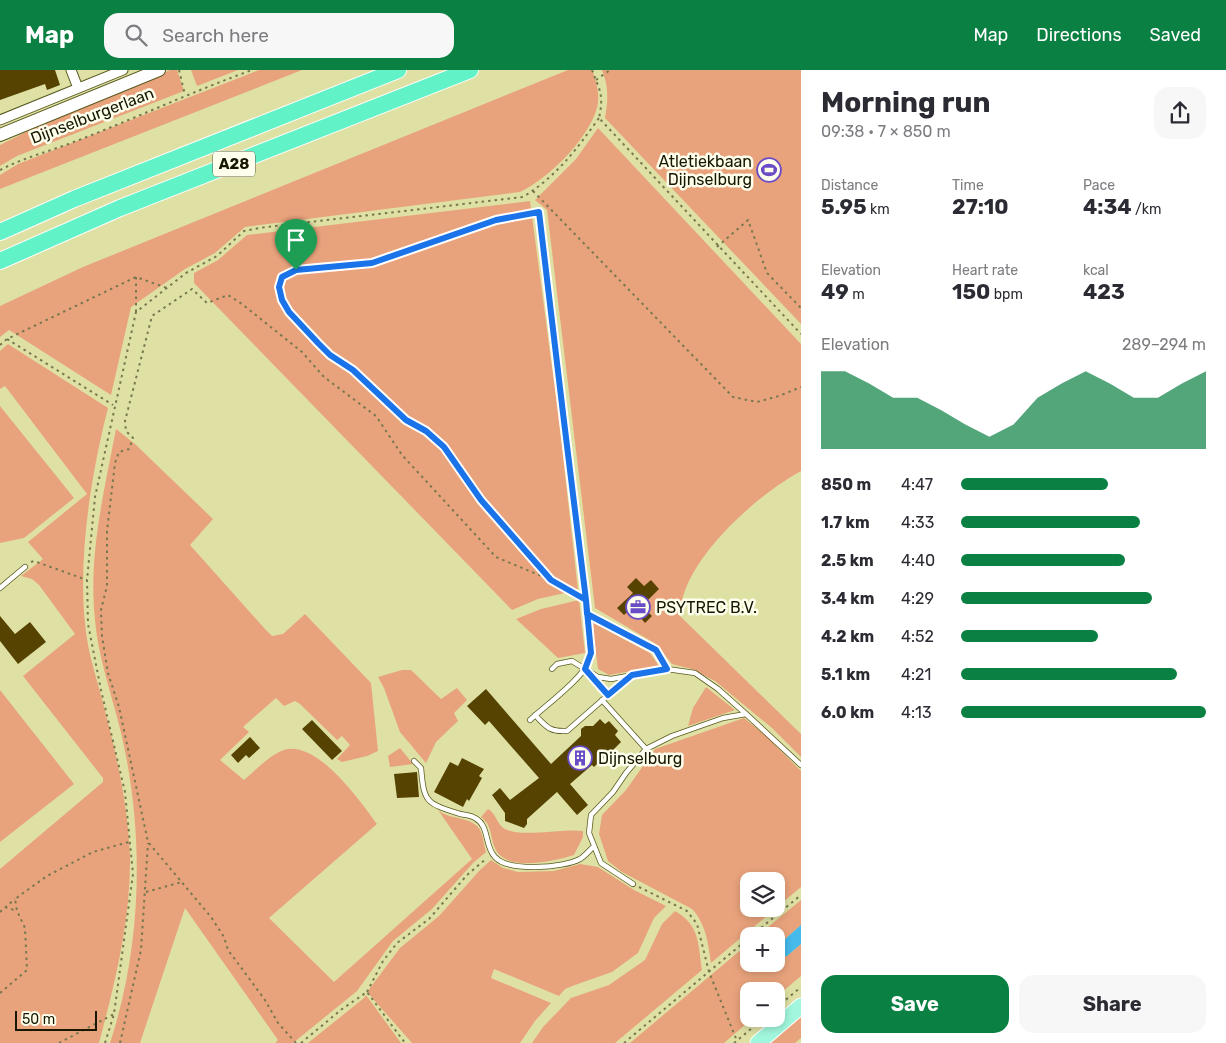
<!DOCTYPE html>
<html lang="en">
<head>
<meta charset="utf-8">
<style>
	:root { --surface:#fff; --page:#f7f7f7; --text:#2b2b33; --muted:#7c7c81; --accent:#0b8043 }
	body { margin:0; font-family:Rubik,sans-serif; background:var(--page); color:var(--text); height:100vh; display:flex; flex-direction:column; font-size:19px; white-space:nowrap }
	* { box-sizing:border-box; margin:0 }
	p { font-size:16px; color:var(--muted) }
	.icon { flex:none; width:28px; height:28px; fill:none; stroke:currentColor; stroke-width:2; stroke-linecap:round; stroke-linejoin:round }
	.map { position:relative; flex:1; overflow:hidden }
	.drawer { display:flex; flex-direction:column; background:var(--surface); width:425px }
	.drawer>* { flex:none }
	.fabs { position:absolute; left:740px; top:802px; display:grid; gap:10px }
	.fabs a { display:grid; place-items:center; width:45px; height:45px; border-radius:10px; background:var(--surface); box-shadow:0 2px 8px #0003; font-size:25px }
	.scale { position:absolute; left:15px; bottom:12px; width:82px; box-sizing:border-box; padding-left:5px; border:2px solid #181802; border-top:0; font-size:14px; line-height:18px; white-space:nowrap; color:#181802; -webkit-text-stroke:4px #feffed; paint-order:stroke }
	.pin { position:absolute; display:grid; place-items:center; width:42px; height:42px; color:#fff; margin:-51px -21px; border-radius:50% 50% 50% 0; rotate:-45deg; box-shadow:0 0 5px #0007 }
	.pin .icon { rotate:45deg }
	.round { display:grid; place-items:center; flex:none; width:52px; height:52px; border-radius:15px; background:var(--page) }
	.overview { display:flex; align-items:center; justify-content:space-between; height:85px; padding:0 20px }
	h1 { font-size:28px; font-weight:700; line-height:38px }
	.figures { display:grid; grid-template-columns:repeat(3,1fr); gap:8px; height:85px; padding:5px 20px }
	.figures div { display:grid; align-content:center }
	.figures b { font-size:21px; font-weight:700 }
	.figures small { font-size:14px; font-weight:400 }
	.figures p { font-size:14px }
	.chart { height:140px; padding:10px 20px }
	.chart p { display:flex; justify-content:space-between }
	.chart svg { width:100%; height:90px; margin-top:5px; fill:var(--accent); opacity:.7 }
	.primary-button { display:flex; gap:10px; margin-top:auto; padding:10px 20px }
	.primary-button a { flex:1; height:58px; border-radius:15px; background:var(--accent); color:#fff; font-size:20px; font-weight:700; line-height:58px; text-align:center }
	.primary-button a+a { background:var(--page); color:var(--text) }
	ul { padding:0 20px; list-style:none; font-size:16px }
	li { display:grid; grid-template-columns:80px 60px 1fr; align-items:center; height:38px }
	li i { height:12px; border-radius:6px; background:var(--accent) }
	header { display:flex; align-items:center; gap:30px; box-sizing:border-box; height:70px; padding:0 25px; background:var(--accent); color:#fff }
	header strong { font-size:24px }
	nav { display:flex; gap:28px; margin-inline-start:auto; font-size:18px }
	.search { width:350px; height:45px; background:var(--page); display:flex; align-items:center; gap:12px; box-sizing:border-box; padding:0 18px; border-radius:15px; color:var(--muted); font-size:19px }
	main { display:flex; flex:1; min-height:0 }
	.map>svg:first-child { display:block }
	.green { fill:#e9a37c }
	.water { fill:#45baeb }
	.building { fill:#564301 }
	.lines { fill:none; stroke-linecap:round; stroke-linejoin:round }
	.service-casing { stroke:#58591e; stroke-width:6 }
	.minor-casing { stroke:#58591e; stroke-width:11 }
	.secondary-casing { stroke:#58591e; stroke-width:14 }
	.primary-casing { stroke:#fff; stroke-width:17 }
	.motorway-casing { stroke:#fff; stroke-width:18 }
	.path { stroke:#77784f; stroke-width:2; stroke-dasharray:2.5 4; stroke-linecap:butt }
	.service { stroke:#fff; stroke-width:4.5 }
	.minor { stroke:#fff; stroke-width:9 }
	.secondary { stroke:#fff; stroke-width:12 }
	.primary { stroke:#a1f7dd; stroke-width:15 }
	.motorway { stroke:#62f2c7; stroke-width:16 }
	.route-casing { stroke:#fff; stroke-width:10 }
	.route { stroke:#1a73e8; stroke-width:6 }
	.labels { text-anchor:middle; stroke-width:5; stroke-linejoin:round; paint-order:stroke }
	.shield { fill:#feffed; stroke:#5d5d48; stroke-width:1 }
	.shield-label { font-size:15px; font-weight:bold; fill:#181802 }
	.street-label { font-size:16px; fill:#181802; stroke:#feffed }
	.poi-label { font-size:16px; fill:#181802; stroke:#feffed; text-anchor:start }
</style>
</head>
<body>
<header>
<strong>Map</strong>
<div class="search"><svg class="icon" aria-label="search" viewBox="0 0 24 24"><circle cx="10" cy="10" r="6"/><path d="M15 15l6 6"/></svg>Search here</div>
<nav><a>Map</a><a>Directions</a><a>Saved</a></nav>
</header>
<main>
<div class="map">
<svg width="801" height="973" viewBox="0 0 801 973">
	<rect width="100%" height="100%" fill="#dfe1a4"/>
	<path class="green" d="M 170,0 L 177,0 L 184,21 L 17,86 L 0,96 L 0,75 L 44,53 Z
		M 191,0 L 238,0 L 197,16 Z
		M 259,0 L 302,0 L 0,119 L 0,105 L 18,94 Z
		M 568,0 L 592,0 C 597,13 601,27 596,41 C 586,71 548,109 520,122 L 245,157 L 215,183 L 185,199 L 131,237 L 111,325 L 9,260 L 0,267 L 0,236 L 83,197 Z
		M 602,0 L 801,0 L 801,254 L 605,48 C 608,31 609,17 602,0 Z
		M 598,58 L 801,274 L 801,401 C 757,425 680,492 680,546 L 801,664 L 801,687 L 772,658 L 715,611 L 692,599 L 672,594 L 656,574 L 595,538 L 547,140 L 535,130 L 576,89 Z
		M 530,131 L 559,350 L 578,520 L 538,529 L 512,540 L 194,213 L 194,203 L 218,190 L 247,165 Z
		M 8,274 L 108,338 C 90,408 75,503 88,575 C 92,596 99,616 104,637 C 117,686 128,736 130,786 C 131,849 115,913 99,973 L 0,973 L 0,799 L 103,712 L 103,708 L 23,606 L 75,564 L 39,515 L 32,509 L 21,506 L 43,489 L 28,472 L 87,424 L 5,316 L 0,319 L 0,281 Z
		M 0,336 L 74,428 L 24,468 L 0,473 Z
		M 116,359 L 135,374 L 213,449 L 190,475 L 265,559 L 272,566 L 283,564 L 305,544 L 371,613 L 378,681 L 367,686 L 342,692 L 337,689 L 350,675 L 342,666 L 337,670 L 300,634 L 295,631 L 284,636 L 276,628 L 243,657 L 249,662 L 220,690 L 244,710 C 256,700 272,682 288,679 C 321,675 360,731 377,754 L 269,848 L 334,912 L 472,789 L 438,740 C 449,750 469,746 479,758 C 483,764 484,775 486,782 L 473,793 L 432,839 L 393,871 L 357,921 L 293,973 L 275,973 L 278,970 L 185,838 L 140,973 L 110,973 C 140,881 144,780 126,686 C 118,640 99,596 95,550 C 88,485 104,422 116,359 Z
		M 579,530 L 585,583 L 558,588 L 516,549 L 541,539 Z
		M 592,552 L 650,583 L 659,596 L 609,605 L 598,599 Z
		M 402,600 L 411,600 L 441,629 L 457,618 L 467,630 L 454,643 L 458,651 L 436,672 L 426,693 L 400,662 L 384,618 L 378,607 Z
		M 706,617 L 735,640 L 688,656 L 693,638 Z
		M 0,620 L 74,714 L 0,772 Z
		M 744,648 L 765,665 L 801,701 L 801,817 L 776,838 L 776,811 L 749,811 L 749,839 L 775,839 L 711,893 C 708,873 706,854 692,839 L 622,802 L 608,791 L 599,764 L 602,745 L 626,720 L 655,679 Z
		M 400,678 L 413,694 L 390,697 L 388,686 Z
		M 488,739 C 496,743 497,755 505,759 C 522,768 562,758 583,761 L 583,767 L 574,785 C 555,791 505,803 495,778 C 490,766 492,755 481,747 Z
		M 491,790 L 503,798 L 518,802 L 554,801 L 580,794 L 598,797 L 634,820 L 666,836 L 654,848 L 638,883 L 612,902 L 575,915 L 565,919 L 559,926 L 494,899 L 491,908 L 551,933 L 535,951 L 520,973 L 412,973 L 367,922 L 400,878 L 439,846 L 480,800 Z
		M 801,830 L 801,855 L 776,877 L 776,866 L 757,866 Z
		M 675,841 C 700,855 698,874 702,900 L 615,973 L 532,973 L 543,957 L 571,928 L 609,915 L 645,890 L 662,854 Z
		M 749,873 L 749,894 L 776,894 L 776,885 L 778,887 L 787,886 L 801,874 L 801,906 L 776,927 L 776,921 L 749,921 L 749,949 L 752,949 L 724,973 L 630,973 Z
		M 366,925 L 401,973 L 308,973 L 364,928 Z
		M 801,944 L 801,968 L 795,973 L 767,973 Z"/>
	<path class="water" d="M 801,855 L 801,874 L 787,886 L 778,887 L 776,877 Z"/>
	<path class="building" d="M 0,0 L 55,0 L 60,15 L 47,20 L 45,14 L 0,30 Z
		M 636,508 L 644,516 L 651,510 L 659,519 L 642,536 L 652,546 L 645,553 L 632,538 L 624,545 L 617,538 L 633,523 L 627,517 Z
		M 0,546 L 15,564 L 30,552 L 46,572 L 18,594 L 0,571 Z
		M 486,619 L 551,694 L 581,666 L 581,659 L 585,656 L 593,656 L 600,649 L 605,654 L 609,651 L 618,661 L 615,665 L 621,672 L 612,681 L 612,685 L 608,689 L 603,688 L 594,697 L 592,695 L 570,714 L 588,735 L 577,745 L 557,722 L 527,749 L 527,754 L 524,758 L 505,751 L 505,743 L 492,725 L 500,718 L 510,730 L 539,708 L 489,651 L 485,655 L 467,636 Z
		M 312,650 L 342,681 L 332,690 L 302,659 Z
		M 250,667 L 260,678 L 249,688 L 246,685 L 238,693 L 231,685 Z
		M 462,688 L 484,699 L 479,706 L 482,708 L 469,731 L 467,729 L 463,737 L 434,722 L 450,692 L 458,696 Z
		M 417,702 L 419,727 L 397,728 L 394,704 Z"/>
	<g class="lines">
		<g class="service-casing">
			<path id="service" d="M 0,518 L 25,497
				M 587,544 L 656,580 L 667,599
				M 552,599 L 557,594 L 572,591 L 585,599 L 608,625
				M 585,599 L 598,607 L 611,609 L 667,599 L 695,603 L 718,619 L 746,644
				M 602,630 L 646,679
				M 535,645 C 547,657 549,662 567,661 L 630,606
				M 530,650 C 544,637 584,607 589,591 C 594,577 589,555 587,540
				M 414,691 L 421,698 C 424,733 426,733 460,744 C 464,745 471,745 475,748 C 490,756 484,776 495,787 C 508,802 563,798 580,789 C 585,786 590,780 594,776
				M 633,814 L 601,793 L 589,763 L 591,745 L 613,722 L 626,703 L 646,679 L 672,666 L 723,648 L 746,644 L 801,695"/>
		</g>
		<g class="minor-casing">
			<path id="minor" d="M 71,0 L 78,18
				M 0,50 L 123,0"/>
		</g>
		<g class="secondary-casing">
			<path id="secondary" d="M 0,65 L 159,0"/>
		</g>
		<g class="primary-casing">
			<path id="primary" d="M 758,973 L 801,936"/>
		</g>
		<g class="motorway-casing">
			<path id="motorway" d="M 0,162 L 74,129 L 398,0
				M 0,191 L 120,138 L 470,0"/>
		</g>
		<path class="path" d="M 179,0 L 185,25
			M 592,0 C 600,21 604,25 599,48 L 801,264
			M 596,10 L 610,0
			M 0,100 C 23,88 47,82 71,73 C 132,50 191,22 252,0
			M 533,121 L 733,327 L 757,332 L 779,326 L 801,317
			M 717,177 L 748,150 L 767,203 L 801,238
			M 136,242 L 136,207
			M 7,269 L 113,335
			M 0,275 L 7,269 L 136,207 L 167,218
			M 31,492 L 34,491 L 87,510
			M 586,530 L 551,510 L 481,430 L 444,377 L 426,361 L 406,350 L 353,301 L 330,285 L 318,273 L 289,242 L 282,230 L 279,217 L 282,207 L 296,200 L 372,193 L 496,150 L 539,142 L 586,530 L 586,533
			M 639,817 L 687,841 L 697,854 L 709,902 L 737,971
			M 146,822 L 182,812
			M 5,837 L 17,841
			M 0,842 L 15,829
			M 751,866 L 801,825
			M 367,922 L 383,891 L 397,873 L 429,849 L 467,805 L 487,788
			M 0,923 L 27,900 L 25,858 L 17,841 L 15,829 L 47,806 L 93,782 L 129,772
			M 776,938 L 801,917
			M 59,973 L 114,944
			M 105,973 L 114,944 L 133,804 L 125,722 L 101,620 L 88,554 L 87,510 L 95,427 L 136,242 L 186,203 L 217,186 L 244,161 L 259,158 L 523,127 C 557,106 576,80 599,48
			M 120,973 L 141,880 L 148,773
			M 296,973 L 278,953 L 265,930 L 228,880 L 224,867 L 211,847 L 148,772 L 119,637 L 108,603 L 102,566 L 101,540 L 107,516 L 107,461 L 115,393 L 119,382 L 129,379 L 133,368 L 126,361 L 125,351 L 152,246 L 192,219 L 207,233 L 228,225 L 242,234 L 302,282 L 324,307 L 376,346 L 402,385 L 496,487 L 551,510
			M 301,973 L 342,939 L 367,922 L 405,973
			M 624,973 L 749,868
			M 734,973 L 763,949"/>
		<use href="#service" class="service"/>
		<use href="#minor" class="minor"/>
		<use href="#secondary" class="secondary"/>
		<use href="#primary" class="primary"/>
		<use href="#motorway" class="motorway"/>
	</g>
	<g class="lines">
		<g class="route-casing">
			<path id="route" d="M 296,200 L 282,207 L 279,217 L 282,230 L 289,242 L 318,273 L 330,285 L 353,300 L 406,350 L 426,361 L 444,377 L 481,430 L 551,510 L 586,530 L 591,583 L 585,599 L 608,625 L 632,605 L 667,599 L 656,580 L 587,544 L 586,530 C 570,401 554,271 539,142 L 496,150 L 372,193 L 296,200"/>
		</g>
		<use href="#route" class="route"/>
	</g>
	<defs>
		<g id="stadium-ring" transform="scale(1.25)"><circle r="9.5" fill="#feffed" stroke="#6a4cc6" stroke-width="1.5"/><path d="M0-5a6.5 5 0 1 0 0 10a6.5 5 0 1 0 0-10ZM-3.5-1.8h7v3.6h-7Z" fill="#6a4cc6"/></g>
		<g id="office-ring" transform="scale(1.25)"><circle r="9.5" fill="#feffed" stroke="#6a4cc6" stroke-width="1.5"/><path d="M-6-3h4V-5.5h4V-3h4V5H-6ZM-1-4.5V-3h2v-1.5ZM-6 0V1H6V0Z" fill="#6a4cc6"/></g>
		<g id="building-ring" transform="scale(1.25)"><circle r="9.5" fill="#feffed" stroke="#6a4cc6" stroke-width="1.5"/><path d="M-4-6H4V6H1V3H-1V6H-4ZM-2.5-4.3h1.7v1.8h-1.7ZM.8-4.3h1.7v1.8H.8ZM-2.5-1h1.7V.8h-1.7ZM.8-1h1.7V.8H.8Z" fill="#6a4cc6"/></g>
	</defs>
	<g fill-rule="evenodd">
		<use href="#stadium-ring" x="769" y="100"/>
		<use href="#office-ring" x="638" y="537"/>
		<use href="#building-ring" x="580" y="688"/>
	</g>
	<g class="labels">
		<rect class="shield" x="213" y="81.5" width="42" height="25" rx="4"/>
		<g class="shield-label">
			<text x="234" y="99">A28</text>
		</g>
		<g class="street-label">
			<text transform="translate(92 45) rotate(-21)" y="6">Dijnselburgerlaan</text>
		</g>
		<g class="poi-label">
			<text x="752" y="97" text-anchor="end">Atletiekbaan<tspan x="752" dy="18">Dijnselburg</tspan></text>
			<text x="656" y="543">PSYTREC B.V.</text>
			<text x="598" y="694">Dijnselburg</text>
		</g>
	</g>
</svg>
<div class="fabs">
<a><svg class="icon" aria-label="layers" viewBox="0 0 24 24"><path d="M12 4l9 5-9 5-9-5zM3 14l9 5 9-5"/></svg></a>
<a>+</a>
<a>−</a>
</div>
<div class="scale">50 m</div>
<div class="pin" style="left:296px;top:200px;background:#1e9e55"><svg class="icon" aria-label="arrive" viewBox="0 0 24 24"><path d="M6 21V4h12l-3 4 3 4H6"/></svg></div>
</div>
<section class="drawer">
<div class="overview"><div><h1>Morning run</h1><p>09:38 · 7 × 850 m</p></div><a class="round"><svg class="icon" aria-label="share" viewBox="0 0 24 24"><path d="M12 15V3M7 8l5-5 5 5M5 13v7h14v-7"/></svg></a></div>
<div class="figures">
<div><p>Distance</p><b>5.95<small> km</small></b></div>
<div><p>Time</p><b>27:10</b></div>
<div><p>Pace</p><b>4:34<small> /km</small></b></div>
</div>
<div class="figures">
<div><p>Elevation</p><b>49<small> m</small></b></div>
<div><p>Heart rate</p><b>150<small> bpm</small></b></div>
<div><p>kcal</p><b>423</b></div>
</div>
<div class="chart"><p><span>Elevation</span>289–294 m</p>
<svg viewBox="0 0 160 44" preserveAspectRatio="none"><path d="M0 44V6L10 6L20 12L30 19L40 19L50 25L60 32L70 38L80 32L90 19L100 12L110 6L120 12L130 19L140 19L150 12L160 6V44z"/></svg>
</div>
<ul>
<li><b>850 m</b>4:47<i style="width:60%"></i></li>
<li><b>1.7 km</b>4:33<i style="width:73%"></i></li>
<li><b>2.5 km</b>4:40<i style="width:67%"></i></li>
<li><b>3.4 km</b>4:29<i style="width:78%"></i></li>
<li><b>4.2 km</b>4:52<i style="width:56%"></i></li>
<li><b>5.1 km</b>4:21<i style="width:88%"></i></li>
<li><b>6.0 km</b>4:13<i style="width:100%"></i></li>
</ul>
<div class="primary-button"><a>Save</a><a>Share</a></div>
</section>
</main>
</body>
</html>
